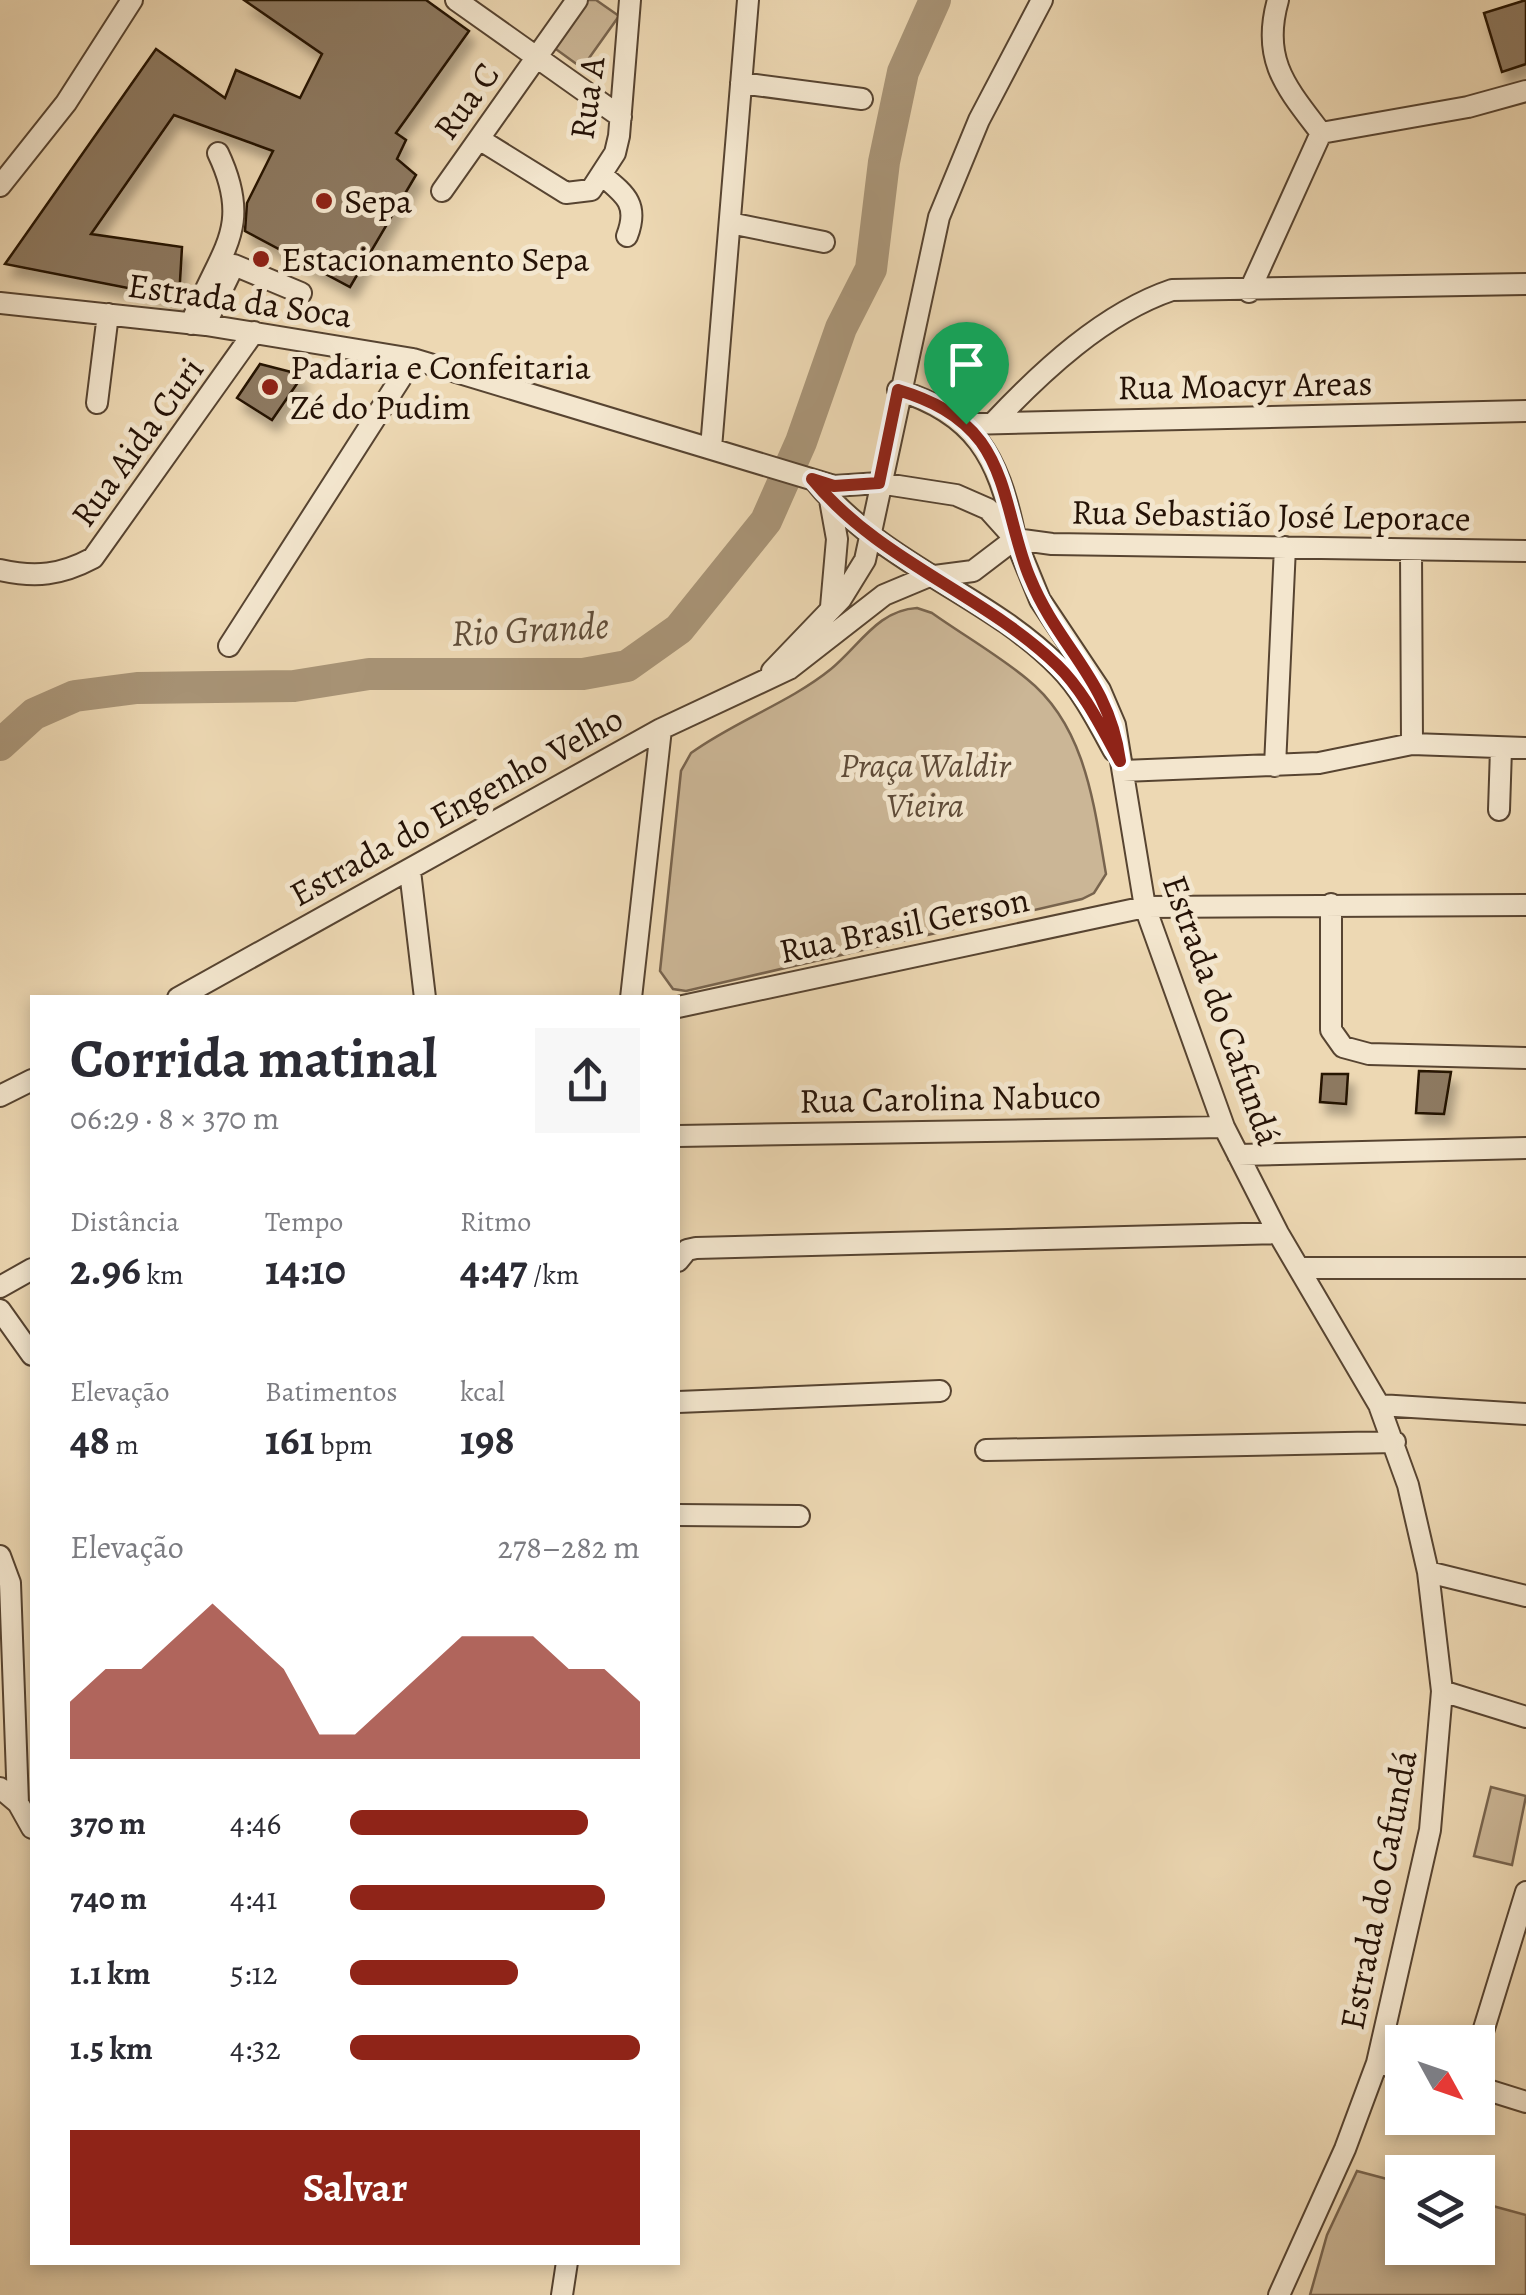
<!DOCTYPE html>
<html lang="pt">
<head>
<meta charset="utf-8">
<style>
	:root { --surface:#fff; --page:#f7f7f7; --text:#2b2b33; --muted:#7c7c81; --accent:#8f2418 }
	body { margin:0; font-family:Alegreya,serif; background:var(--page); color:var(--text); height:100vh; display:flex; flex-direction:column; font-size:38px; white-space:nowrap }
	* { box-sizing:border-box; margin:0 }
	p { font-size:32px; color:var(--muted) }
	.icon { flex:none; width:55px; height:55px; fill:none; stroke:currentColor; stroke-width:2; stroke-linecap:round; stroke-linejoin:round }
	.map { position:relative; flex:1; overflow:hidden }
	.details { position:absolute; left:30px; top:995px; width:650px; height:1270px; display:flex; flex-direction:column; background:var(--surface); border-radius:0px; box-shadow:0 5px 15px #0003 }
	.details>* { flex:none }
	.needle { width:65px; rotate:130deg }
	.tools { position:absolute; left:1385px; top:2025px; display:grid; gap:20px }
	.tools a { display:grid; place-items:center; width:110px; height:110px; border-radius:0px; background:var(--surface); box-shadow:0 5px 15px #0003; font-size:50px }
	.pin { position:absolute; display:grid; place-items:center; width:85px; height:85px; color:#fff; margin:-102px -42px; border-radius:50% 50% 50% 0; rotate:-45deg; box-shadow:0 0 10px #0007 }
	.pin .icon { rotate:45deg }
	.round { display:grid; place-items:center; flex:none; width:105px; height:105px; border-radius:0px; background:var(--page) }
	.summary { display:flex; align-items:center; justify-content:space-between; height:170px; padding:0 40px }
	h1 { font-size:55px; font-weight:700; line-height:75px }
	.metrics { display:grid; grid-template-columns:repeat(3,1fr); gap:15px; height:170px; padding:10px 40px }
	.metrics div { display:grid; align-content:center }
	.metrics b { font-size:42px; font-weight:700 }
	.metrics small { font-size:28px; font-weight:400 }
	.metrics p { font-size:28px }
	.chart { height:280px; padding:20px 40px }
	.chart p { display:flex; justify-content:space-between }
	.chart svg { width:100%; height:180px; margin-top:10px; fill:var(--accent); opacity:.7 }
	.cta { display:flex; gap:20px; margin-top:auto; padding:20px 40px }
	.cta a { flex:1; height:115px; border-radius:0px; background:var(--accent); color:#fff; font-size:40px; font-weight:700; line-height:115px; text-align:center }
	ul { padding:0 40px; list-style:none; font-size:32px }
	li { display:grid; grid-template-columns:160px 120px 1fr; align-items:center; height:75px }
	li i { height:25px; border-radius:12px; background:var(--accent) }
	.map>svg:first-child { display:block }
	.green { fill:#cbb696; stroke:#78644e; stroke-width:2.5 }
	.lines { fill:none; stroke-linecap:round; stroke-linejoin:round }
	.river { stroke:#a99578; stroke-width:32 }
	.building { fill:#8d7960; stroke:#251206; stroke-width:2.5; filter:url(#shadow) }
	.minor-casing { stroke:#574431; stroke-width:24 }
	.minor { stroke:#f3e6ce; stroke-width:20 }
	.route-casing { stroke:#fff; stroke-width:20 }
	.route { stroke:#8f2418; stroke-width:12 }
	.poi-dot { fill:#8f2418; stroke:#f3e6ce; stroke-width:4 }
	.labels { text-anchor:middle; stroke-width:10; stroke-linejoin:round; paint-order:stroke }
	.street-label { font-size:35px; fill:#251206; stroke:#f3e6ce }
	.poi-label { font-size:35px; fill:#251206; stroke:#f3e6ce; text-anchor:start }
	.park-label { font-size:35px; font-style:italic; fill:#5f4b38; stroke:#f3e6ce }
	.water-label { font-size:38px; font-style:italic; fill:#604d39; stroke:#f3e6ce }
</style>
</head>
<body>
<div class="map">
<svg width="1526" height="2295" viewBox="0 0 1526 2295">
	<defs>
		<filter id="shadow"><feDropShadow dx="6" dy="11" stdDeviation="5" flood-color="#0004"/></filter>
	</defs>
	<rect width="100%" height="100%" fill="#edd8b3"/>
	<filter id="stains"><feTurbulence type="fractalNoise" baseFrequency=".002" numOctaves="4"/><feColorMatrix values="0 0 0 0 .2 0 0 0 0 .09 0 0 0 0 .02 0 0 0 .5 -.17"/></filter>
	<radialGradient id="worn" r=".72"><stop offset=".6" stop-color="#630" stop-opacity="0"/><stop offset="1" stop-color="#630" stop-opacity=".3"/></radialGradient>
	<path class="green" d="M 586,0 L 596,0 L 619,16 L 582,68 L 553,47 Z
		M 917,608 L 932,613 C 963,635 998,655 1027,679 C 1086,726 1094,806 1106,874 L 1094,893 L 1082,899 L 686,991 L 673,989 L 660,971 L 681,771 L 691,753 C 735,721 789,703 831,669 C 860,645 878,610 917,608 Z
		M 1491,1787 L 1526,1796 L 1512,1865 L 1474,1856 Z
		M 1357,2171 L 1402,2183 L 1402,2248 L 1478,2248 L 1478,2202 L 1526,2215 L 1526,2295 L 1310,2295 L 1327,2235 Z"/>
	<g class="lines">
		<path class="river" d="M 0,745 L 34,714 L 75,696 L 137,688 L 294,686 L 369,674 L 583,674 L 627,666 L 679,629 L 766,521 L 801,442 L 841,328 L 871,269 L 884,162 L 903,72 L 935,0"/>
	</g>
	<path class="building" d="M 244,0 L 426,0 L 469,31 L 396,133 L 406,140 L 397,159 L 416,175 L 350,287 L 245,231 L 247,203 L 273,151 L 174,115 L 91,234 L 182,247 L 179,298 L 5,264 L 156,49 L 225,98 L 236,70 L 300,98 L 322,54 Z
		M 1526,0 L 1526,64 L 1502,72 L 1484,13 Z
		M 260,364 L 303,375 L 272,420 L 237,398 Z
		M 1419,1071 L 1451,1072 L 1444,1114 L 1416,1113 Z
		M 1322,1074 L 1348,1074 L 1346,1104 L 1320,1102 Z"/>
	<g class="lines">
		<g class="minor-casing">
			<path id="minor" d="M 456,0 L 621,117
				M 741,83 L 862,99
				M 1321,133 L 1468,107 L 1526,91
				M 479,139 L 566,193 L 591,190 L 615,153 L 619,136 L 630,0
				M 603,176 C 626,195 639,205 627,236
				M 0,186 L 66,103 L 132,0
				M 442,191 L 577,0
				M 730,223 L 824,242
				M 1249,292 L 1321,133 C 1286,87 1261,60 1278,0
				M 0,303 L 206,325 L 413,359 L 834,486 L 879,483 L 956,495 L 988,509 L 1015,539 L 1040,600 L 1100,690 L 1115,725 L 1145,907 L 1224,1127 L 1278,1233 L 1379,1405 L 1408,1485 L 1428,1572 L 1442,1691 L 1430,1830 L 1377,2063 L 1345,2149 L 1279,2295
				M 208,319 L 234,265 L 301,293
				M 191,324 C 217,252 255,231 218,153
				M 898,390 C 975,414 998,457 1014,532
				M 97,403 L 108,314
				M 993,423 C 1042,371 1104,313 1172,290 L 1526,284
				M 966,424 L 1526,411
				M 711,448 L 748,0
				M 814,480 C 883,566 988,594 1059,667 C 1082,690 1098,722 1114,751
				M 830,500 L 837,539 L 831,607
				M 1015,539 L 1052,544 L 1526,551
				M 1411,551 L 1412,744
				M 0,570 C 36,578 61,575 93,558 L 254,332
				M 229,646 L 413,359
				M 772,671 L 841,599 L 865,560 L 939,217 L 979,120 L 1042,0
				M 1275,766 L 1285,547
				M 1123,771 L 1319,763 L 1412,744 L 1526,748
				M 1499,810 L 1501,749
				M 410,871 L 425,998
				M 1331,904 L 1331,1030 L 1343,1047 L 1369,1054 L 1526,1058
				M 178,998 L 661,729 L 789,669 L 884,595 L 927,577 L 973,571 L 1015,539
				M 631,998 L 661,729
				M 678,1007 L 1145,907 L 1526,905
				M 0,1096 L 32,1080
				M 678,1136 L 1224,1127
				M 1238,1155 L 1526,1148
				M 678,1261 L 687,1250 L 696,1248 L 1278,1233
				M 1300,1268 L 1526,1268
				M 0,1287 L 32,1269
				M 0,1310 L 32,1355
				M 678,1402 L 940,1391
				M 1379,1405 L 1526,1414
				M 986,1450 L 1395,1442
				M 678,1515 L 799,1516
				M 0,1556 L 10,1583 L 18,1803
				M 1428,1572 L 1526,1596
				M 1442,1691 L 1526,1717
				M 0,1788 L 18,1803 L 32,1828
				M 1478,2048 L 1526,1892
				M 1377,2063 L 1402,2069
				M 1478,2087 L 1526,2102
				M 562,2295 L 567,2262"/>
		</g>
		<use href="#minor" class="minor"/>
	</g>
	<g class="lines">
		<g class="route-casing">
			<path id="route" d="M 898,390 C 931,400 960,414 981,442 C 1009,481 1011,534 1030,578 C 1059,649 1109,679 1120,761 C 1102,729 1084,691 1057,665 C 982,593 879,561 812,479 L 834,486 L 879,483 Z"/>
		</g>
		<use href="#route" class="route"/>
	</g>
	<g class="poi-dot">
		<circle cx="324" cy="201" r="10"/>
		<circle cx="261" cy="259" r="10"/>
		<circle cx="270" cy="387" r="10"/>
	</g>
	<g class="labels">
		<g class="street-label">
			<text transform="translate(587 98) rotate(-82)" y="12">Rua A</text>
			<text transform="translate(466 101) rotate(-54)" y="12">Rua C</text>
			<text transform="translate(240 300) rotate(8)" y="12">Estrada da Soca</text>
			<text transform="translate(1245 385) rotate(-1)" y="12">Rua Moacyr Areas</text>
			<text transform="translate(137 442) rotate(-54)" y="12">Rua Aida Curi</text>
			<text transform="translate(1271 515) rotate(1)" y="12">Rua Sebastião José Leporace</text>
			<text transform="translate(456 806) rotate(-29)" y="12">Estrada do Engenho Velho</text>
			<text transform="translate(904 925) rotate(-12)" y="12">Rua Brasil Gerson</text>
			<text transform="translate(1222 1010) rotate(70)" y="12">Estrada do Cafundá</text>
			<text transform="translate(950 1098) rotate(-1)" y="12">Rua Carolina Nabuco</text>
			<text transform="translate(1378 1890) rotate(-79)" y="12">Estrada do Cafundá</text>
		</g>
		<g class="poi-label">
			<text x="344" y="213">Sepa</text>
			<text x="281" y="271">Estacionamento Sepa</text>
			<text x="290" y="379">Padaria e Confeitaria<tspan x="290" dy="40">Zé do Pudim</tspan></text>
		</g>
		<g class="park-label">
			<text x="925" y="777">Praça Waldir<tspan x="925" dy="40">Vieira</tspan></text>
		</g>
		<g class="water-label">
			<text transform="translate(530 629) rotate(-3)" y="13">Rio Grande</text>
		</g>
	</g>
	<rect width="100%" height="100%" filter="url(#stains)"/>
	<rect width="100%" height="100%" fill="url(#worn)"/>
</svg>
<div class="tools">
<a><svg class="needle" viewBox="-14 -14 28 28"><path d="M0-13l5 13h-10z" fill="#e53935"/><path d="M0 13l5-13h-10z" fill="#7c7c81"/></svg></a>
<a><svg class="icon" aria-label="layers" viewBox="0 0 24 24"><path d="M12 4l9 5-9 5-9-5zM3 14l9 5 9-5"/></svg></a>
</div>
<div class="pin" style="left:966px;top:424px;background:#1e9e55"><svg class="icon" aria-label="arrive" viewBox="0 0 24 24"><path d="M6 21V4h12l-3 4 3 4H6"/></svg></div>
<section class="details">
<div class="summary"><div><h1>Corrida matinal</h1><p>06:29 · 8 × 370 m</p></div><a class="round"><svg class="icon" aria-label="share" viewBox="0 0 24 24"><path d="M12 15V3M7 8l5-5 5 5M5 13v7h14v-7"/></svg></a></div>
<div class="metrics">
<div><p>Distância</p><b>2.96<small> km</small></b></div>
<div><p>Tempo</p><b>14:10</b></div>
<div><p>Ritmo</p><b>4:47<small> /km</small></b></div>
</div>
<div class="metrics">
<div><p>Elevação</p><b>48<small> m</small></b></div>
<div><p>Batimentos</p><b>161<small> bpm</small></b></div>
<div><p>kcal</p><b>198</b></div>
</div>
<div class="chart"><p><span>Elevação</span>278–282 m</p>
<svg viewBox="0 0 160 44" preserveAspectRatio="none"><path d="M0 44V30L10 22L20 22L30 14L40 6L50 14L60 22L70 38L80 38L90 30L100 22L110 14L120 14L130 14L140 22L150 22L160 30V44z"/></svg>
</div>
<ul>
<li><b>370 m</b>4:46<i style="width:82%"></i></li>
<li><b>740 m</b>4:41<i style="width:88%"></i></li>
<li><b>1.1 km</b>5:12<i style="width:58%"></i></li>
<li><b>1.5 km</b>4:32<i style="width:100%"></i></li>
</ul>
<div class="cta"><a>Salvar</a></div>
</section>
</div>
</body>
</html>
